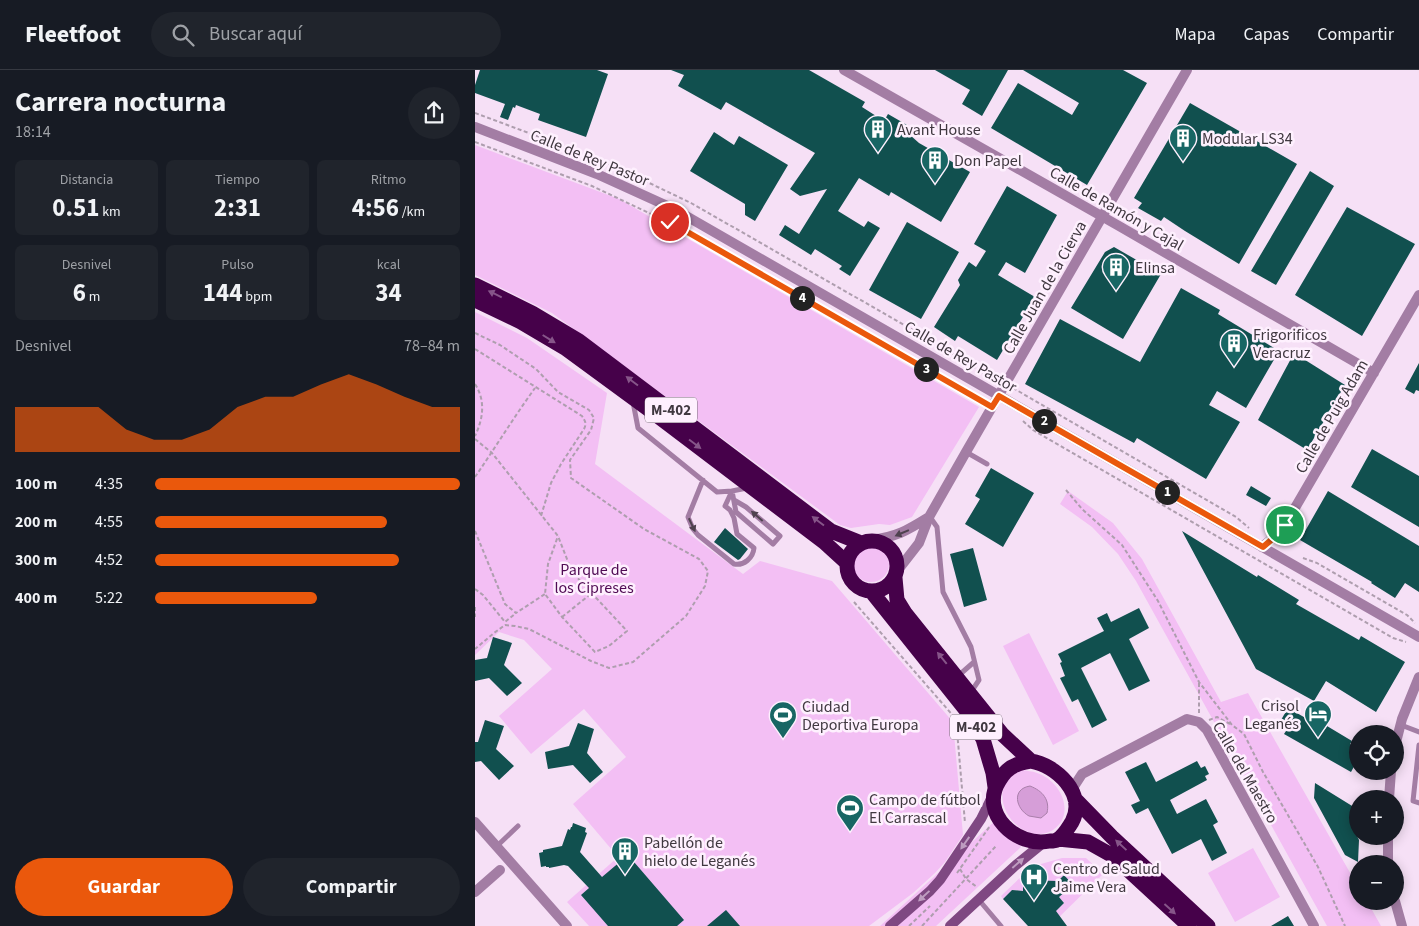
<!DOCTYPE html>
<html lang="es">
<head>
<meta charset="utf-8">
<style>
	:root { --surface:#171b24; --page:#20242c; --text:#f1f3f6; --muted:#9ea1a6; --line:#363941; --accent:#ea580c }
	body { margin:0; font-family:"Source Sans 3",sans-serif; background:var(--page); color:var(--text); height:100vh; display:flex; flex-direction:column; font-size:19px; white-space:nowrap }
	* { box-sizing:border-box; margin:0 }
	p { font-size:16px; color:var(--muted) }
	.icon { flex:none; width:28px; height:28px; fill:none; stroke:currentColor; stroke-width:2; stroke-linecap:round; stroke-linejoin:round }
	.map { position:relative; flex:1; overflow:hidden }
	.details { display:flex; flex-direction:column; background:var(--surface); width:475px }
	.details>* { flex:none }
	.controls { position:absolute; left:874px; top:655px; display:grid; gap:10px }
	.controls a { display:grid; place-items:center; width:55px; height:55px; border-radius:50%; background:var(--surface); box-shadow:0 2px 12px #0003; font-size:25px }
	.pin { position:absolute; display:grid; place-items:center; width:42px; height:42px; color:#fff; margin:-21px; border:2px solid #fff; border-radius:50%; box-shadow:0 1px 5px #0007 }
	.km { position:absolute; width:25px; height:25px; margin:-12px; border-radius:50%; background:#222; color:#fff; font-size:14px; line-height:25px; text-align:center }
	.round { display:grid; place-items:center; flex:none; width:52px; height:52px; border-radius:26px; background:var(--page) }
	.head { display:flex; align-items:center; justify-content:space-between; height:85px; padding:0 15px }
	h1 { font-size:28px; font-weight:700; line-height:38px }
	.figures { display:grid; grid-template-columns:repeat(3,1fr); gap:8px; height:85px; padding:5px 15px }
	.figures div { display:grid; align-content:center; border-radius:8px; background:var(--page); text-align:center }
	.figures b { font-size:25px; font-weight:700 }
	.figures small { font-size:14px; font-weight:400 }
	.figures p { font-size:14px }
	.chart { height:140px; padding:10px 15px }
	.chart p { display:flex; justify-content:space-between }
	.chart svg { width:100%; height:90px; margin-top:5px; fill:var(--accent); opacity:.7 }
	.button { display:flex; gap:10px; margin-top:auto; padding:10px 15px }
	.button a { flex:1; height:58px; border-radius:30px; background:var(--accent); color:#fff; font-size:20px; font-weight:700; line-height:58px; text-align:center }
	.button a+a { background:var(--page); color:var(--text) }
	ul { padding:0 15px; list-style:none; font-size:16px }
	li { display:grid; grid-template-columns:80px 60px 1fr; align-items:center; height:38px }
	li i { height:12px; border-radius:6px; background:var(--accent) }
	header { display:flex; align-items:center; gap:30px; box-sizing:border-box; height:70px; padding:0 25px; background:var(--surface); border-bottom:1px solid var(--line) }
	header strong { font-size:24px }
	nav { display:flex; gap:28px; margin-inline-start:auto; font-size:18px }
	.search { width:350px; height:45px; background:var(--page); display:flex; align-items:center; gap:12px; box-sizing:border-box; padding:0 18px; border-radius:28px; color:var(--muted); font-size:19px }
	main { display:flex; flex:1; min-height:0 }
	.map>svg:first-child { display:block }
	.green { fill:#f3bff4 }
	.water { fill:#d69ed8; stroke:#a97faa }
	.building { fill:#11504f }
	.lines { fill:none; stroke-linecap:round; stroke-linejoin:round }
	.path { stroke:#ae9eae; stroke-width:2; stroke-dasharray:4 2.5; stroke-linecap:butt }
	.lane { stroke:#a37da4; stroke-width:5 }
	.street { stroke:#a37da4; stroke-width:10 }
	.secondary { stroke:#7f4882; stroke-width:10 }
	.highway { stroke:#46014a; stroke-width:15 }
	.oneway { fill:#865589 }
	.oneway2 { fill:#4f424f }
	.oneway3 { fill:#be9cc0 }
	.route-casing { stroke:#fff; stroke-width:10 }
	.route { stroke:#ea580c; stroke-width:6 }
	.labels { text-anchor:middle; stroke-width:5; stroke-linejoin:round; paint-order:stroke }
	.shield { fill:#fef0fe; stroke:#796f79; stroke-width:1 }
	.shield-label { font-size:15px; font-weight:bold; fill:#403840 }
	.poi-label { font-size:16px; fill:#403840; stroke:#fef0fe; text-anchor:start }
	.street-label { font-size:16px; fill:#403840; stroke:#fef0fe }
	.park-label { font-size:16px; fill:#500b54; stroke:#fef0fe }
</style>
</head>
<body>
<header>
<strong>Fleetfoot</strong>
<div class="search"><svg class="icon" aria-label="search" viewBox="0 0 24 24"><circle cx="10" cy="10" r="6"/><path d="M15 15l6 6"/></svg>Buscar aquí</div>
<nav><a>Mapa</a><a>Capas</a><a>Compartir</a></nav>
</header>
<main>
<section class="details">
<div class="head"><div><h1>Carrera nocturna</h1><p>18:14</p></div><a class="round"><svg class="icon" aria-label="share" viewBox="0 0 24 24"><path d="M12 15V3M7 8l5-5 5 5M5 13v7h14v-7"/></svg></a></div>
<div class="figures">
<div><p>Distancia</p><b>0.51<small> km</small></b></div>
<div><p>Tiempo</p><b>2:31</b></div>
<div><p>Ritmo</p><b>4:56<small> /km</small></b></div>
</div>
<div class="figures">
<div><p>Desnivel</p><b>6<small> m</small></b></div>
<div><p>Pulso</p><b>144<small> bpm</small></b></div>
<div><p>kcal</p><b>34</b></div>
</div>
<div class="chart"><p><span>Desnivel</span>78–84 m</p>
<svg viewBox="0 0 160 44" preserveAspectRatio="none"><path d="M0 44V22L10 22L20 22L30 22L40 33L50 38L60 38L70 33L80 22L90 17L100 17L110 11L120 6L130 11L140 17L150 22L160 22V44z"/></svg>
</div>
<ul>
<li><b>100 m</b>4:35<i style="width:100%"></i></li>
<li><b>200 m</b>4:55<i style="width:76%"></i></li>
<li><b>300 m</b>4:52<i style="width:80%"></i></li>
<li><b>400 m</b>5:22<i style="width:53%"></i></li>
</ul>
<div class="button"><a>Guardar</a><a>Compartir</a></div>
</section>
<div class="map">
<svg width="944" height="856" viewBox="0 0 944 856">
	<rect width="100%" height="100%" fill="#f6e0f6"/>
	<path class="green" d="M 0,75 L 144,129 L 504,337 L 437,447 L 415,455 L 404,454 L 376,458 L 365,455 L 77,243 L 0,205 Z
		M 0,242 L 52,268 L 132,323 L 120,394 L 268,504 L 285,491 L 357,511 L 478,652 L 488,765 L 470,792 L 460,803 L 438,823 L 394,856 L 114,856 L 92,832 L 143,787 L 98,734 L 151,687 L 109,639 L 56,684 L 24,646 L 77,599 L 49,570 L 24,562 L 0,585 Z
		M 593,421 L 638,453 L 667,489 L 746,632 L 773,623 L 882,815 L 882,831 L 892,831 L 906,856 L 852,856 L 661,511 L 643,484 L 617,457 L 585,434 Z
		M378 494a18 18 0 1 1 36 0a18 18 0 1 1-36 0Z
		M 554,563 L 604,661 L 578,675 L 528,576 Z
		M 547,700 C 552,701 557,701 562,703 C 581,709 597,733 586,752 C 583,756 579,760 574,762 C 540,776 504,716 547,700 Z
		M 521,750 L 546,777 L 461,856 L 405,856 Z
		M 778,778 L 805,827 L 760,852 L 733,803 Z
		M 587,788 L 611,788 L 628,804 L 575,856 L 565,856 L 589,833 L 584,827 L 598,815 L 589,806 L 578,815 L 577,811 L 549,810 L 548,821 L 537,820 L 528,829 L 526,826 L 551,802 L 566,794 Z"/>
	<path class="water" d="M 555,716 C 568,721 575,730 572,743 L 566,748 C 562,747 558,747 554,746 C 541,739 536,719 555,716 Z"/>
	<path class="building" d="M 5,0 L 122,0 L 133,4 L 111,67 L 63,50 L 65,44 L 41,35 L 40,38 L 38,37 L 33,50 L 25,47 L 30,34 L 0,23 L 0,15 Z
		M 196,0 L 334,0 L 390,32 L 387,37 L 409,51 L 413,44 L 439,59 L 435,65 L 444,73 L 495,102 L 466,152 L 416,122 L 414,126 L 384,108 L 363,141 L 389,157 L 393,151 L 405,158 L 375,206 L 364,199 L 367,196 L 340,179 L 336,185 L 304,165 L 310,155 L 324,164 L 352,119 L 325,126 L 315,119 L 340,83 L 251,32 L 246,40 L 203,16 L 209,5 Z
		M 460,0 L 533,0 L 507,46 L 487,34 L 495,20 Z
		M 548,0 L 648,0 L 672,13 L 612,115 L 516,58 L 543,13 L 597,45 L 604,33 Z
		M 715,33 L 822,94 L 764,194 L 710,161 L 689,147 L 686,151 L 663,138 L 667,133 L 659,128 Z
		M 239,62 L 259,75 L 264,66 L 313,95 L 280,151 L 270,145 L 270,134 L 215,101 Z
		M 835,101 L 859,116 L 801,215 L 776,201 Z
		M 532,116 L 582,145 L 550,203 L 531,192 L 523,205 L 560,227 L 522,290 L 483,266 L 480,271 L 459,257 L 485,215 L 483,210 L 494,192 L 501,197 L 511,181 L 499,174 Z
		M 872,137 L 940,174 L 887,266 L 820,225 Z
		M 432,152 L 484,182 L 446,249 L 394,220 Z
		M 639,177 L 686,204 L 648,269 L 596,238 L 630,182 Z
		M 706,218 L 745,240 L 743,244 L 804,281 L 771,338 L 742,321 L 734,335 L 765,352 L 731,409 L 662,368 L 659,373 L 550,314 L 585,249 L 665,292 Z
		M 819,283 L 870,315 L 832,380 L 783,350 Z
		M 944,293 L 944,321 L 941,320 L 939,324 L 930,319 Z
		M 897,379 L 944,406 L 944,457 L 876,417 Z
		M 516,398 L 559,423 L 528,477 L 490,454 L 505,429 L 500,426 Z
		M 776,416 L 796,428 L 791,436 L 771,425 Z
		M 853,421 L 944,476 L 944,522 L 930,513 L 920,528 L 896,513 L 897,512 L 825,470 Z
		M 250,458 L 273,479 L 265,489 L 263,490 L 239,472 Z
		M 707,461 L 782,507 L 783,505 L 824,530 L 821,534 L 884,570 L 886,566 L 930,592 L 901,642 L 851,611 L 839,631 L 781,599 Z
		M 498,478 L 512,530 L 489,537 L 475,484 Z
		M 664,538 L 674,558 L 654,569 L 675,611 L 654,621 L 635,583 L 606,598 L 632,650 L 617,658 L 603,629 L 597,632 L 585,608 L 590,606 L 585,593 L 587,592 L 583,584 L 629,561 L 622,548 L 632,543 L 636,552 Z
		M 18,567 L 37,573 L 29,595 L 47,613 L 32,626 L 14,608 L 0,611 L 0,590 L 12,588 Z
		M 813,638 L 850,659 L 852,656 L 877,671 L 875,674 L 882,678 L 882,691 L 876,702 L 809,664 L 815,655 L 806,650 Z
		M 10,650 L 29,656 L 21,679 L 39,696 L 24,710 L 6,691 L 0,692 L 0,672 L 3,672 Z
		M 103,653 L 119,659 L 112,683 L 128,702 L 115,713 L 98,695 L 73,699 L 71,688 L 70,682 L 94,676 Z
		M 722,691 L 726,698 L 730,696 L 734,704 L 730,706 L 732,710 L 695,730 L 702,744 L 731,729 L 743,752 L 738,755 L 752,783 L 737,791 L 726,769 L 697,784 L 673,738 L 661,744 L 656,735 L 665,731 L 650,702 L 671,692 L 681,712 Z
		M 840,713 L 882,739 L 882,766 L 884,770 L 883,792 L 870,785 L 839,728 Z
		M 98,753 L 111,758 L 110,762 L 112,763 L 105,782 L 127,807 L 153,785 L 209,850 L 202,856 L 133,856 L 106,825 L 114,818 L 93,796 L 89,795 L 74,798 L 74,797 L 71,797 L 71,796 L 66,797 L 64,783 L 68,782 L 68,780 L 87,776 L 93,759 L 95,760 L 96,757 L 97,757 Z
		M 589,805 L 598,815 L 584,827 L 589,833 L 581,841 L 592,856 L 553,856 L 528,829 L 537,820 L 548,821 L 548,810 L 583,811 Z
		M 251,840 L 265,856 L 232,856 Z
		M 813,846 L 819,856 L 796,856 Z"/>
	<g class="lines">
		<path class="path" d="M 0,43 L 62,66 L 141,97 L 216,133 L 445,264 L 490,291 L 506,302 L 523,309
			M 0,72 L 117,116 L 195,153 L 508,332
			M 0,263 L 25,275 L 61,299 L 83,322 L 114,340 L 119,348 L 116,360 L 95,390 L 96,408 L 169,459 L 224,489 L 233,501 L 230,516 L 211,546 L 158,592 L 134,598 L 116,591 L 54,559 L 40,556 L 30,555 L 19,563 L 0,579
			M 0,279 L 107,346 C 110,351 112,353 109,359 L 86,394 L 76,413 L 66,446
			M 0,314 C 11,331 8,349 0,366
			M 538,318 L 761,447 L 774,458
			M 548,351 L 558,360 L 918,568 L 931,572
			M 0,369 L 17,383 L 83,466 L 97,502 L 152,561 L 134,576 L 120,582 L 87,547 L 70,524 L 73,494 L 83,466
			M 0,407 C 20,378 39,347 60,318
			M 591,420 L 607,439 L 647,475 L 683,531 L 724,612 L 757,655 L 769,664 L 788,702 L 843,797 L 870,856
			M 0,461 L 30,534 L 41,543 L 70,524
			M 828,488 L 842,493 L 932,545 L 940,553
			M 0,519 L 8,525 L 30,552 L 41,543
			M 379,532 L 481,649 L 490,753
			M 0,537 L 0,547
			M 87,547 L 117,523
			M 724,643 L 724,613
			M 734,650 L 742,647 L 755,654
			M 485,799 L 491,809 L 502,817
			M 482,803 L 515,756
			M 434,856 L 455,836
			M 447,856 L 521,776"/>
		<path class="lane" d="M 158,332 L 163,358 L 242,422 L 257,421 L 261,442 L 298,474 L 305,466 L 271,437 L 259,430
			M 491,382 L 512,394
			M 228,410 L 213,447 L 218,459 L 223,465 L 259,494 C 269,496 278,488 279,478 L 262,464 L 259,448 L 255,440 L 250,436 L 257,421 L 272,418
			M 455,447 L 462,457 L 468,522 L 496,577 L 504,610 L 496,622
			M 483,606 L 499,592
			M 926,655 L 944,662
			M 944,675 L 938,731 L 944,733
			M 22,776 L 43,756
			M 504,830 L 526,856"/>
		<path class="street" d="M 369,0 L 644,156 L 899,303
			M 0,57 L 122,104 L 199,139 L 944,567
			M 396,470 C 422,467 433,460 454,447
			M 787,477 L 803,464 L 810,455 L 944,225
			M 423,500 L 444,473 L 454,447 L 491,382 L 712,0
			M 920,676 L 927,649 L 944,607
			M 596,721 L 607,704 L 712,649 L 724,652 L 732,660 L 839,856
			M 914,729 L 916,701
			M 0,752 L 92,856
			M 913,766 L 913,794
			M 0,822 L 25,800
			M 920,831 L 927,856"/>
		<path class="secondary" d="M 415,856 L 455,821 L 465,810 L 506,749 L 518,725
			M 475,856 L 541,795 L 568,773"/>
		<path class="highway" d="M 0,215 L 57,243 L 104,271 L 356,461 L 386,473
			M 0,230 L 46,252 L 90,278 L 180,344 L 349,472 L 372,493
			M372 496a25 25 0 1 1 50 0a25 25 0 1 1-50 0Z
			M 420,508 L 422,530 L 430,543 L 527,664 L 556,691
			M 396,521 L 491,640 L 508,669 L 518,703 L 520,717
			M 556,691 C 581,695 612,724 597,752 C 593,758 589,766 582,770 C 580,771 577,771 575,771 C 541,778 504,743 524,711 C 528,704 533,698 541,695 C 545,693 551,692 556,691 Z
			M 600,729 L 637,767 L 733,856
			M 583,769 L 613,772 L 638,786 L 714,856"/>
	</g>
	<defs><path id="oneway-solid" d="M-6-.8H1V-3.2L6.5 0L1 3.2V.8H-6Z" transform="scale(1.25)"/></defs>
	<g class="oneway">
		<use href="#oneway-solid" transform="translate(20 224) rotate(-154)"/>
		<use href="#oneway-solid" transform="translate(74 269) rotate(32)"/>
		<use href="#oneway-solid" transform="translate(157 311) rotate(-143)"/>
		<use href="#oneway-solid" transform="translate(220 374) rotate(37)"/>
		<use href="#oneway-solid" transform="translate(343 451) rotate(-143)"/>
		<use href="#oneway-solid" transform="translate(467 588) rotate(-129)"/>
		<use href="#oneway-solid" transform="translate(646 775) rotate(-137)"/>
		<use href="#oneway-solid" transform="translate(695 839) rotate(42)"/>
	</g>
	<g class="oneway2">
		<use href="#oneway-solid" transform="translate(282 446) rotate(-139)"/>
		<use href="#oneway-solid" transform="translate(217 455) rotate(65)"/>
		<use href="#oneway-solid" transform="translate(427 463) rotate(157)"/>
	</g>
	<g class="oneway3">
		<use href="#oneway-solid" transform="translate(490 773) rotate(125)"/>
		<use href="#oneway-solid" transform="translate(543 793) rotate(-41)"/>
		<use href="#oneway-solid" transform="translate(449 826) rotate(137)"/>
	</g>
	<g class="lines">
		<g class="route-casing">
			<path id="route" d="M 195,152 L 517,337 L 524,326 L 788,477 L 803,464 L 810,455"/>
		</g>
		<use href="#route" class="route"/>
	</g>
	<defs>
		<g id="building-pin" transform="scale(1.4375)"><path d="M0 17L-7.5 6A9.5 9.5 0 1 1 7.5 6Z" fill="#186664" stroke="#fef0fe"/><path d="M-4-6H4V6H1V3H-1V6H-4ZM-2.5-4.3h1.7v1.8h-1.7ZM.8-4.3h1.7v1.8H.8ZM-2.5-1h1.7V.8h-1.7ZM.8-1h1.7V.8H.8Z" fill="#fff"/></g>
		<g id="hotel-pin" transform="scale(1.4375)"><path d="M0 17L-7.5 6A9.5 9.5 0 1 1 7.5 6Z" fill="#186664" stroke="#fef0fe"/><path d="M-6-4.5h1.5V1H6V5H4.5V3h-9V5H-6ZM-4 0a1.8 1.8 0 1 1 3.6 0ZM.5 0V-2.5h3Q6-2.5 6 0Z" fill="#fff"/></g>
		<g id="stadium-pin" transform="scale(1.4375)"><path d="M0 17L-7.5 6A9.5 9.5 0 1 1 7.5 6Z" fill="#186664" stroke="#fef0fe"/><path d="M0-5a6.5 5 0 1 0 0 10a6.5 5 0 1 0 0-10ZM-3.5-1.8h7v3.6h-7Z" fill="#fff"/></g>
		<g id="hospital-pin" transform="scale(1.4375)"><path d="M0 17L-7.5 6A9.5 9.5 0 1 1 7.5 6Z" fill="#186664" stroke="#fef0fe"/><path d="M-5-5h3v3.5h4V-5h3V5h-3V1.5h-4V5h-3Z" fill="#fff"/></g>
	</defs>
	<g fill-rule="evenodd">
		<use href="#building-pin" x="403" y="59"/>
		<use href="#building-pin" x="708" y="68"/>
		<use href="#building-pin" x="460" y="90"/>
		<use href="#building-pin" x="641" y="197"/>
		<use href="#building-pin" x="759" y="273"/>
		<use href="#hotel-pin" x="843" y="644"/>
		<use href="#stadium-pin" x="308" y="645"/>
		<use href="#stadium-pin" x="375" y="738"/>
		<use href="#building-pin" x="150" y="781"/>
		<use href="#hospital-pin" x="559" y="807"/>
	</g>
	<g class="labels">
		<g class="shield">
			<rect x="170" y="327.5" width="52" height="25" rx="4"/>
			<rect x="475" y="644.5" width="52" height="25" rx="4"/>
		</g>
		<g class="shield-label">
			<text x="196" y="345">M-402</text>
			<text x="501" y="662">M-402</text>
		</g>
		<g class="poi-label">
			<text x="422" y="65">Avant House</text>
			<text x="727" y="74">Modular LS34</text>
			<text x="479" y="96">Don Papel</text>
			<text x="660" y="203">Elinsa</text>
			<text x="778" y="270">Frigorificos<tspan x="778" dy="18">Veracruz</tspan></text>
			<text x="824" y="641" text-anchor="end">Crisol<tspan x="824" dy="18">Leganés</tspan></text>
			<text x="327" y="642">Ciudad<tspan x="327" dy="18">Deportiva Europa</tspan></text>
			<text x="394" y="735">Campo de fútbol<tspan x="394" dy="18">El Carrascal</tspan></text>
			<text x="169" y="778">Pabellón de<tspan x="169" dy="18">hielo de Leganés</tspan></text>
			<text x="578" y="804">Centro de Salud<tspan x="578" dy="18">Jaime Vera</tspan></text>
		</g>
		<g class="street-label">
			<text transform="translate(115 87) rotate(22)" y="6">Calle de Rey Pastor</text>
			<text transform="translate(642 138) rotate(30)" y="6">Calle de Ramón y Cajal</text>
			<text transform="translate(569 217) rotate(-60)" y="6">Calle Juan de la Cierva</text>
			<text transform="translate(486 286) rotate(30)" y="6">Calle de Rey Pastor</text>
			<text transform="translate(856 346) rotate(-60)" y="6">Calle de Puig Adam</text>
			<text transform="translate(771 702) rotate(60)" y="6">Calle del Maestro</text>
		</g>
		<g class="park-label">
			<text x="119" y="505">Parque de<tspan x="119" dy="18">los Cipreses</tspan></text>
		</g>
	</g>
</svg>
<div class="controls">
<a><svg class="icon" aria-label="locate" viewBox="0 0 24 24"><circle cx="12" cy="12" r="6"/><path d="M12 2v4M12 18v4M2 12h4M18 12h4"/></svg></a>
<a>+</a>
<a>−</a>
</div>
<div class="pin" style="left:810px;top:455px;background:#1e9e55"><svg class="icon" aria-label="arrive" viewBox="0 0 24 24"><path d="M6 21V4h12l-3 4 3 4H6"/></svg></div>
<div class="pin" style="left:195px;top:152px;background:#d93025"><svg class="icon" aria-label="check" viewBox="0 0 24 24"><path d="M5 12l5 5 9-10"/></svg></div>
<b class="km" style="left:692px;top:422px">1</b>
<b class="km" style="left:569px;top:351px">2</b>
<b class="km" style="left:451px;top:299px">3</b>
<b class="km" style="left:327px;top:228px">4</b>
</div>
</main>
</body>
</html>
